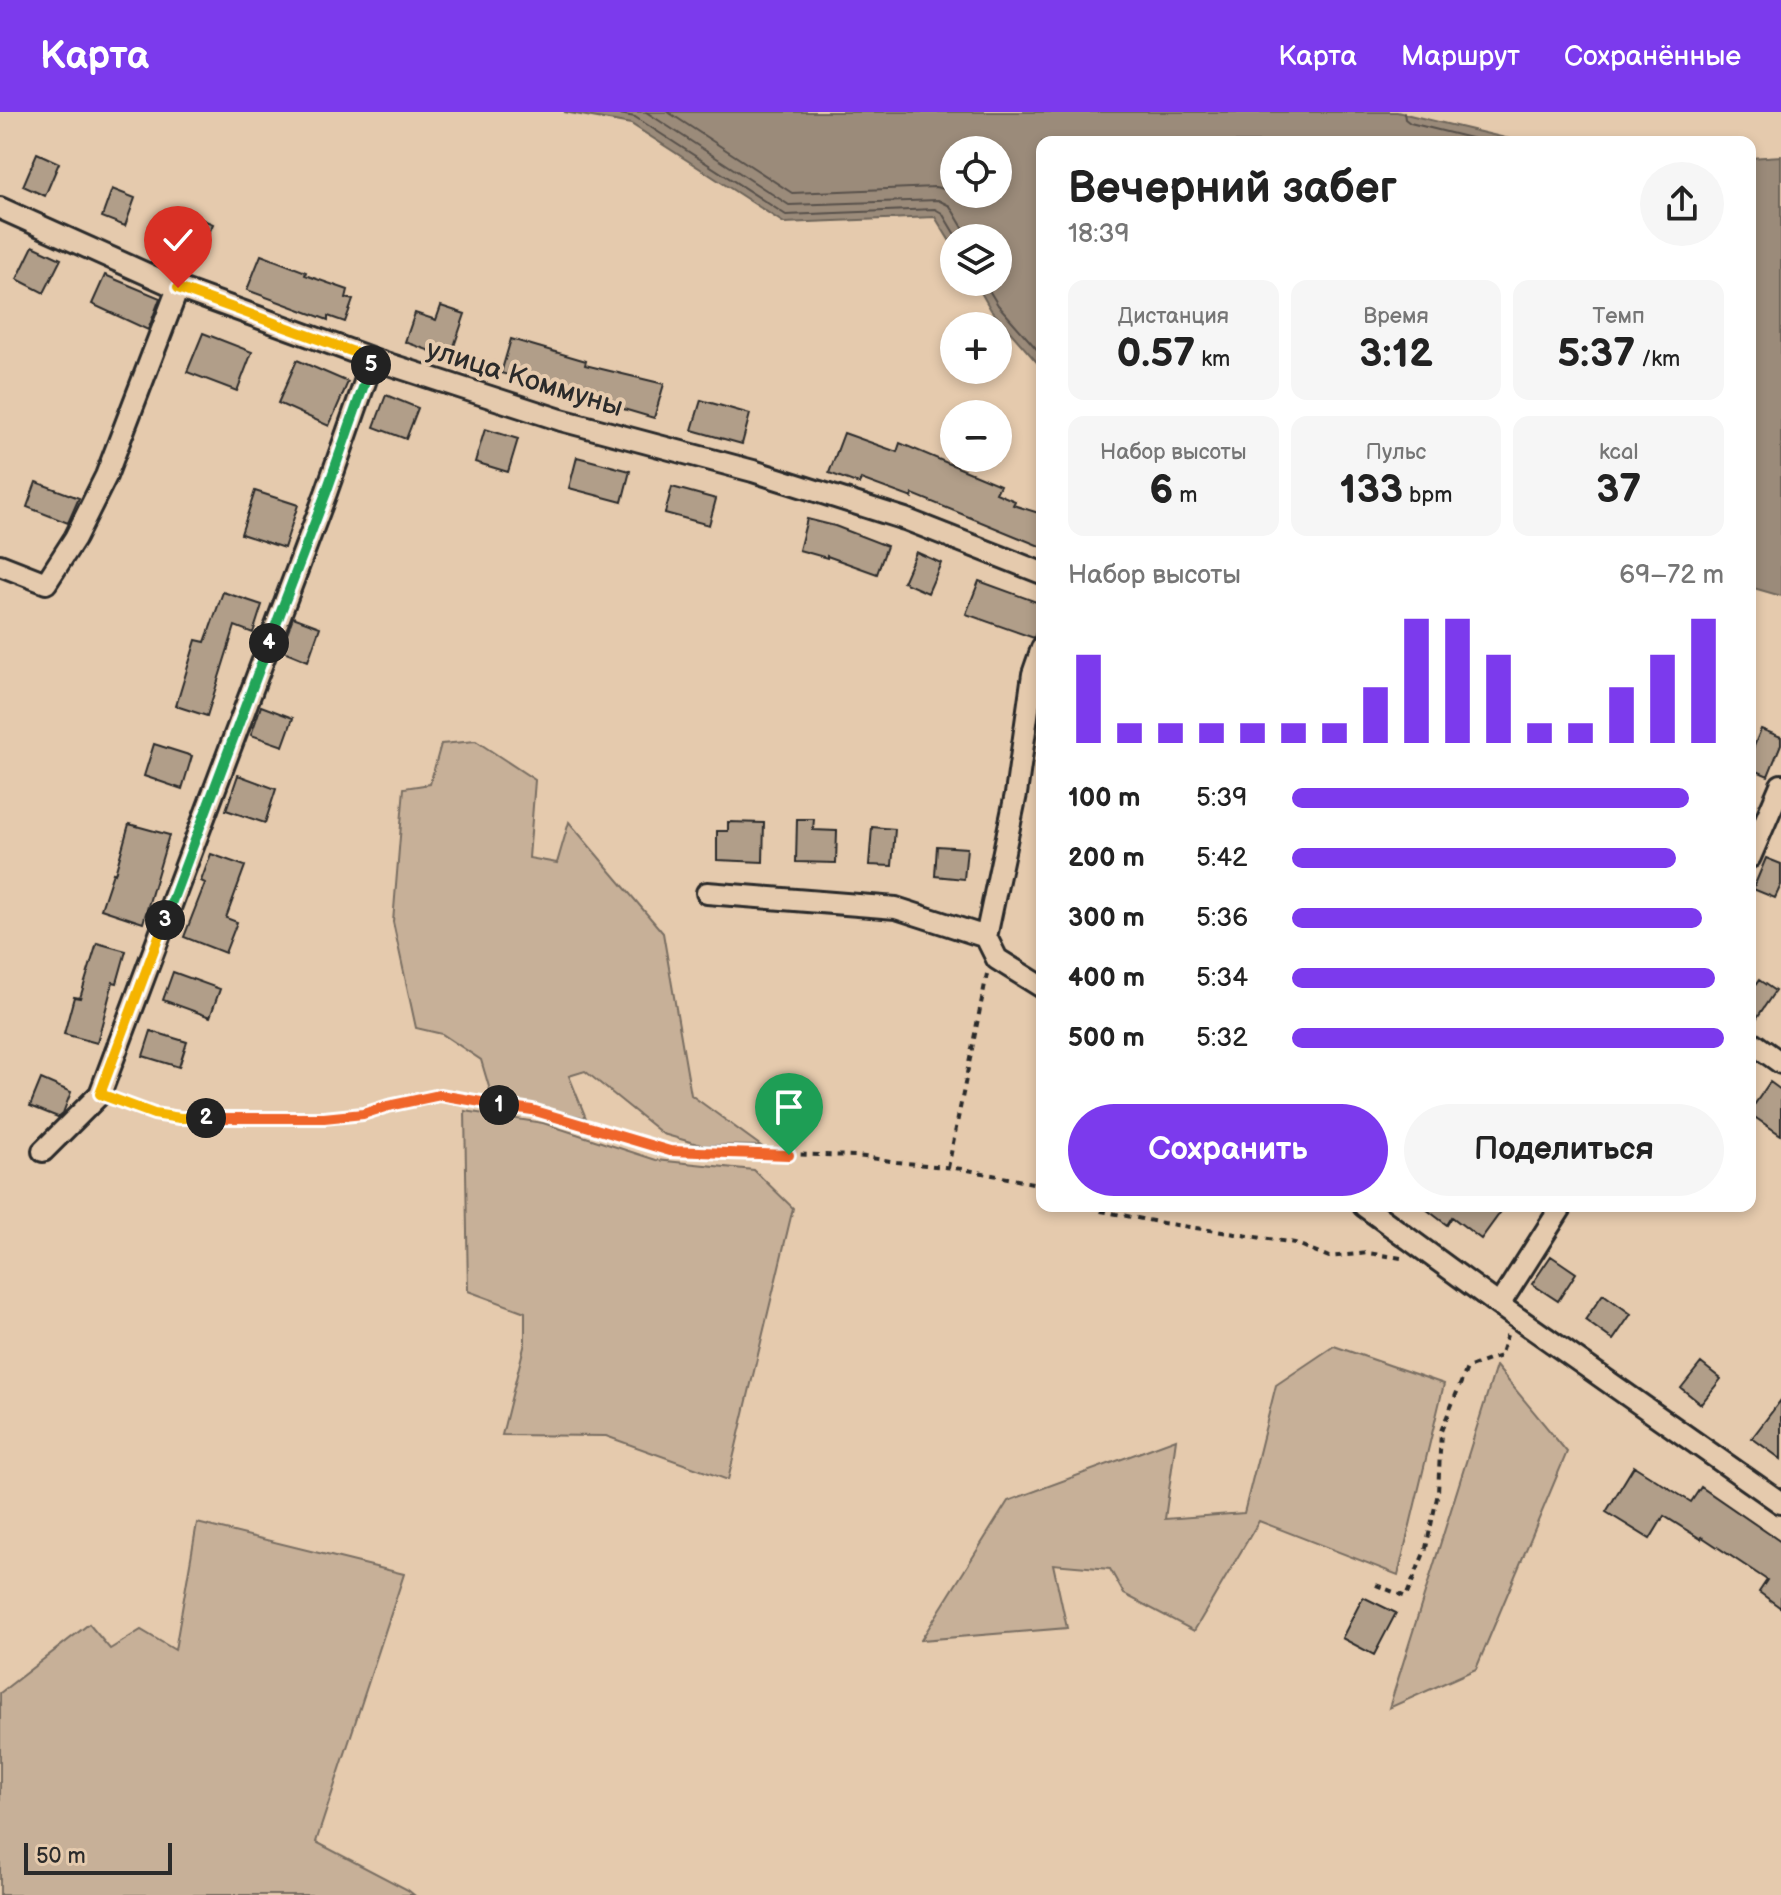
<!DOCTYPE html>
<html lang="ru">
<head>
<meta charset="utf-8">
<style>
	:root { --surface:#fff; --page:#f6f6f6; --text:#222; --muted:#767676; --accent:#7c3aed }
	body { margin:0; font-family:"Balsamiq Sans",sans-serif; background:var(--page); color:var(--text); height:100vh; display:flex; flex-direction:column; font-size:30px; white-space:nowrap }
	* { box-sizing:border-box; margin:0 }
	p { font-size:26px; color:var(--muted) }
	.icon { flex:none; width:44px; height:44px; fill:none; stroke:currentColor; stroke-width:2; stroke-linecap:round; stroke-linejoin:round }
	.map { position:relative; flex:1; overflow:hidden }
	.side { position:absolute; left:1036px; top:24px; width:720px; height:1076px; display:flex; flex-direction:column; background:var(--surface); border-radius:16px; box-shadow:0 4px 12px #0003 }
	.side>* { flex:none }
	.fabs { position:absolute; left:940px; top:24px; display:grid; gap:16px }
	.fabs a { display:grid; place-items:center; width:72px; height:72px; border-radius:50%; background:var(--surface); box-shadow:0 4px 12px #0003; font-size:40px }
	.scale { position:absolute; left:24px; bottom:20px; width:148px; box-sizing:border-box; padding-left:8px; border:4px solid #2b2b2b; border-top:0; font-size:22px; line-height:28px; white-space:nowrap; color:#2b2b2b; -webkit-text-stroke:6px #e5caad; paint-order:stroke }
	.pin { position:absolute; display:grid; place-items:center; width:68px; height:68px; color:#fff; margin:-82px -34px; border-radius:50% 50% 50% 0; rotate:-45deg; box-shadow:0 0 8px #0007 }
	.pin .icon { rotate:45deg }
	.km { position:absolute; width:40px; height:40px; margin:-20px; border-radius:50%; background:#222; color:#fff; font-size:22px; line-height:40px; text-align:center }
	.round { display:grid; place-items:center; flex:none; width:84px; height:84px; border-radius:42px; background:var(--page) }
	.headline { display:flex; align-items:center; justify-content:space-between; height:136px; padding:0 32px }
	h1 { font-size:44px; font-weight:600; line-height:60px }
	.figures { display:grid; grid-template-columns:repeat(3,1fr); gap:12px; height:136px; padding:8px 32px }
	.figures div { display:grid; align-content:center; border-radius:16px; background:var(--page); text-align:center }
	.figures b { font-size:40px; font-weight:600 }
	.figures small { font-size:22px; font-weight:400 }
	.figures p { font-size:22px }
	.chart { height:224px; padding:16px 32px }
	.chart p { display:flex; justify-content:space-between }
	.chart svg { width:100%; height:144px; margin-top:8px; stroke:var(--accent); stroke-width:6 }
	.cta { display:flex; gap:16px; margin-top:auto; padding:16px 32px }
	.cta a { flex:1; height:92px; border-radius:48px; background:var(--accent); color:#fff; font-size:32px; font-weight:600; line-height:92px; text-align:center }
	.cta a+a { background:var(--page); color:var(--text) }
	ul { padding:0 32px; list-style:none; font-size:26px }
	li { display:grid; grid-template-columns:128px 96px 1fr; align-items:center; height:60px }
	li i { height:20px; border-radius:10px; background:var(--accent) }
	header { display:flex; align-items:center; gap:48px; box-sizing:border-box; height:112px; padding:0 40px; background:var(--accent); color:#fff }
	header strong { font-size:38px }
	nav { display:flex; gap:44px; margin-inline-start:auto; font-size:28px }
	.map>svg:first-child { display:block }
	.green { fill:#c7b098; stroke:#796e62; stroke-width:2 }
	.water { fill:#9b8b7a; stroke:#6e655a; stroke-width:2; fill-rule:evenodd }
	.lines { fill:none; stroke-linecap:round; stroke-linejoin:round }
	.shore { stroke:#58514b; stroke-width:2 }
	.building { fill:#b19e89; stroke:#2b2b2b; stroke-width:2 }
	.street-casing { stroke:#2b2b2b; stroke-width:26 }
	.path { stroke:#2b2b2b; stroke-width:4; stroke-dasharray:6 6; stroke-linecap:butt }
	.street { stroke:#e5caad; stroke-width:20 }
	.split-1-casing { stroke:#fff; stroke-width:16 }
	.split-2-casing { stroke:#fff; stroke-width:16 }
	.split-3-casing { stroke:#fff; stroke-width:16 }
	.split-4-casing { stroke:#fff; stroke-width:16 }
	.split-5-casing { stroke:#fff; stroke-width:16 }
	.split-6-casing { stroke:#fff; stroke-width:16 }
	.split-1 { stroke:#f0652b; stroke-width:10 }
	.split-2 { stroke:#f0652b; stroke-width:10 }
	.split-3 { stroke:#f5b400; stroke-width:10 }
	.split-4 { stroke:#22a559; stroke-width:10 }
	.split-5 { stroke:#22a559; stroke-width:10 }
	.split-6 { stroke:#f5b400; stroke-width:10 }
	.labels { text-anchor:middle; stroke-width:8; stroke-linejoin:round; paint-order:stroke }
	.street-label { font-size:28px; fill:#2b2b2b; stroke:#e5caad }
</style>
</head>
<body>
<header>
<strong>Карта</strong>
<nav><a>Карта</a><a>Маршрут</a><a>Сохранённые</a></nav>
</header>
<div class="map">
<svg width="1781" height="1783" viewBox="0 0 1781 1783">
	<rect width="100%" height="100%" fill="#e5caad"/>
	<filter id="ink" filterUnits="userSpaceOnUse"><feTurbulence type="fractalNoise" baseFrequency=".0125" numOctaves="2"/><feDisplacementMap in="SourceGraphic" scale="16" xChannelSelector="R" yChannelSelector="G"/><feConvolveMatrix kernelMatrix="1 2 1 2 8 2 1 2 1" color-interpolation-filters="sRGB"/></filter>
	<g filter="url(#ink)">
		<path class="green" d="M 476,629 L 535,668 L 529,746 L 557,751 L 569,710 L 663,821 L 691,983 L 761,1034 L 701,1033 L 663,1022 L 585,959 L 569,964 L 586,1006 L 492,985 L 481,948 L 442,922 L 416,916 L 393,810 L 404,676 L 430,672 L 441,632 Z
			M 465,999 L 543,1011 L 656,1048 L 754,1058 L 793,1096 L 728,1368 L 606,1324 L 502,1323 L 525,1231 L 525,1200 L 468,1179 Z
			M 1334,1234 L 1444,1272 L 1398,1463 L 1259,1409 L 1194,1519 L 1124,1482 L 1110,1457 L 1053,1452 L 1067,1516 L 921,1528 L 1008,1389 L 1176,1327 L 1165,1407 L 1244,1401 L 1276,1273 Z
			M 1496,1254 L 1567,1340 L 1476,1557 L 1389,1596 Z
			M 197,1411 L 404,1462 L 316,1730 L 408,1778 L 414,1783 L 0,1783 L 0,1581 L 89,1512 L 110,1537 L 141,1518 L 175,1538 Z"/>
		<path class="water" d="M 564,0 L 1397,0 L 1522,30 L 1042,30 L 1042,256 L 991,198 L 975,170 L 998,170 L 998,126 L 954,126 L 954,136 L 935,105 L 784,111 L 631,12 ZM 954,38 L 998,38 L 998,82 L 954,82 Z
			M 1781,44 L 1781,484 L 1750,475 L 1750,46 Z"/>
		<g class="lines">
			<path class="shore" d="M 609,0 L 635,5 L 786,103 L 935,97 L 942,101 L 957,126
				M 646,0 L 789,93 L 938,88 L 950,94 L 969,126
				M 668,0 L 792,81 L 935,75 L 944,77 L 954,82
				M 1404,0 L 1405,7 L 1410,11 L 1487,30
				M 984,170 L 998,193 L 1042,243"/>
		</g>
		<path class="building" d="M 37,41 L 59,51 L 45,84 L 23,74 Z
			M 112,77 L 135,86 L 125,114 L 102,105 Z
			M 187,101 L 213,112 L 200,142 L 174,130 Z
			M 33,134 L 61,147 L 44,181 L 17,167 Z
			M 261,143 L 306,160 L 305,163 L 348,178 L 346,186 L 353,188 L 345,210 L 328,204 L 328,208 L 247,178 Z
			M 105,163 L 160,186 L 148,218 L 92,192 Z
			M 441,194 L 465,202 L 450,246 L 405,230 L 415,201 L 436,208 Z
			M 203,221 L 252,240 L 237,279 L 187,260 Z
			M 511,227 L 586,249 L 585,253 L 664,272 L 654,306 L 501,261 Z
			M 297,248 L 348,270 L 329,314 L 278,291 Z
			M 386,283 L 418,296 L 406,327 L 374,315 Z
			M 701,288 L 750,302 L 742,332 L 692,318 Z
			M 485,317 L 518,327 L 508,360 L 475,350 Z
			M 844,321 L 897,340 L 900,331 L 1000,373 L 996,381 L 1015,389 L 1013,393 L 1042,402 L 1042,435 L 913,382 L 912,386 L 861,367 L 859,372 L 829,361 Z
			M 577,345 L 630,359 L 622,390 L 569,376 Z
			M 36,370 L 79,386 L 68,411 L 27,395 Z
			M 672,375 L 716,387 L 709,413 L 665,401 Z
			M 255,379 L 298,393 L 284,436 L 241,422 Z
			M 807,407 L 835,414 L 887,434 L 877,462 L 827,444 L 827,446 L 799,438 Z
			M 916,440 L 941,451 L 928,481 L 903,470 Z
			M 979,469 L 1042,492 L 1042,503 L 1034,526 L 966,502 Z
			M 223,480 L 262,493 L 253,521 L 235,514 L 207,604 L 176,594 L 196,528 L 205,530 Z
			M 293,505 L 320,515 L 308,549 L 281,538 Z
			M 261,594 L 293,606 L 283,634 L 251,623 Z
			M 1761,617 L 1781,625 L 1781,632 L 1768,664 L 1750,656 L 1750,644 Z
			M 154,632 L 192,644 L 182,677 L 144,664 Z
			M 238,663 L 276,677 L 265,711 L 226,698 Z
			M 797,707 L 814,707 L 813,718 L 837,719 L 836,751 L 796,750 Z
			M 728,710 L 764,711 L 763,750 L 717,748 L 717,719 L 728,719 Z
			M 129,712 L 169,723 L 143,811 L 101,797 L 113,761 L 115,762 Z
			M 872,715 L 895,717 L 892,754 L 869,753 Z
			M 937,734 L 967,736 L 964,767 L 935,764 Z
			M 211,742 L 245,754 L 226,806 L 237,810 L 225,841 L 184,825 L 205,771 L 201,769 Z
			M 1766,746 L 1781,752 L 1781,773 L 1775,786 L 1753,777 Z
			M 97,831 L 126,839 L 117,871 L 113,870 L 97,931 L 64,922 L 74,885 L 80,886 Z
			M 173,860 L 220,877 L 210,905 L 163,888 Z
			M 1759,868 L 1775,879 L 1750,916 L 1750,881 Z
			M 151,919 L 187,930 L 179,955 L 143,944 Z
			M 41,967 L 71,980 L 63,1001 L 58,1005 L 30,994 Z
			M 1770,970 L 1781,978 L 1781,1023 L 1750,1002 L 1750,999 Z
			M 1422,1094 L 1505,1094 L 1481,1127 L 1452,1105 L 1447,1113 Z
			M 1551,1144 L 1576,1161 L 1558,1189 L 1532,1172 Z
			M 1603,1182 L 1631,1202 L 1613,1228 L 1585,1208 Z
			M 1701,1251 L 1721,1267 L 1701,1292 L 1681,1276 Z
			M 1781,1288 L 1781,1347 L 1752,1326 Z
			M 1634,1354 L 1691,1390 L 1701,1375 L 1781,1430 L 1781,1496 L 1759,1480 L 1767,1468 L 1702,1425 L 1701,1427 L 1664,1404 L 1650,1427 L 1606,1400 Z
			M 1363,1485 L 1396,1501 L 1374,1543 L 1342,1526 Z"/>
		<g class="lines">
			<g class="street-casing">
				<path id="street" d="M 0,96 L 178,176 L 373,247 L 561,308 L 753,359 L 905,407 L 1042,461
					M 0,453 L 46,471 L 75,426 L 106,364 L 178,176
					M 1750,745 L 1781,673
					M 707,781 L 896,796 L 986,825 L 997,847 L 1042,875
					M 986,825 L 1016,682 L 1033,562 L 1042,536
					M 1750,929 L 1781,951
					M 43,1039 L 100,982 L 326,381 L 373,247
					M 1364,1094 L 1499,1193 L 1781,1391
					M 1499,1193 L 1562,1094"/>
			</g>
			<path class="path" d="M 117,989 L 154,1002 L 180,1006 L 324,1006 L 363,1002 L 388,994 L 440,983 L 532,998 L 670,1039 L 858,1044 L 897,1050 L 963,1057 L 1042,1073
				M 948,1056 L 987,862
				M 1090,1094 L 1101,1099 L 1163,1111 L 1295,1131 L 1329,1145 L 1368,1141 L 1401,1146
				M 1376,1473 L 1406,1485 L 1426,1436 L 1438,1381 L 1441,1319 L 1467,1256 L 1500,1244 L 1507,1223"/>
			<use href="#street" class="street"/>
		</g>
	</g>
	<g class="lines" filter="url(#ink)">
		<g class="split-1-casing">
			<path id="split-1" d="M 499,993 L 532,998 L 670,1039 L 789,1043"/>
		</g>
		<g class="split-2-casing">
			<path id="split-2" d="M 206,1006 L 324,1006 L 363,1002 L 388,994 L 440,983 L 499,993"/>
		</g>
		<g class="split-3-casing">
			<path id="split-3" d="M 165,808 L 100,982 L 154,1002 L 180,1006 L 206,1006"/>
		</g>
		<g class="split-4-casing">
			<path id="split-4" d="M 165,808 L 269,531"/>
		</g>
		<g class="split-5-casing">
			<path id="split-5" d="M 269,531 L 326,381 L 371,253"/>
		</g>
		<g class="split-6-casing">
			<path id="split-6" d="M 178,176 L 373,247 L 371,253"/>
		</g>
		<use href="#split-1" class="split-1"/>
		<use href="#split-2" class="split-2"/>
		<use href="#split-3" class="split-3"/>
		<use href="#split-4" class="split-4"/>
		<use href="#split-5" class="split-5"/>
		<use href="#split-6" class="split-6"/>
	</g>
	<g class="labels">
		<g class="street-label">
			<text transform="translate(525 265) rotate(17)" y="10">улица Коммуны</text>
		</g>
	</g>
</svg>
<div class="fabs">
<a><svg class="icon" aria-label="locate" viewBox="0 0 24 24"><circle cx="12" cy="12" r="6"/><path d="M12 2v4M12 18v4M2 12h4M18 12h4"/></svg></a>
<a><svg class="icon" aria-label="layers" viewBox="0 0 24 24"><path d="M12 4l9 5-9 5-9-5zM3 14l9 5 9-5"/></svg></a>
<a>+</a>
<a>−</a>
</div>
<div class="scale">50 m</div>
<div class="pin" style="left:789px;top:1043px;background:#1e9e55"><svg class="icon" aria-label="arrive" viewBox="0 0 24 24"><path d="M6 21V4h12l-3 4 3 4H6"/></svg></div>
<div class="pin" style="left:178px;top:176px;background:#d93025"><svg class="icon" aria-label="check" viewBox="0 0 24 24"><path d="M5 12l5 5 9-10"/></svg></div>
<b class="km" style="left:499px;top:993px">1</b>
<b class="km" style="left:206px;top:1006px">2</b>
<b class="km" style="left:165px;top:808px">3</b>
<b class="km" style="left:269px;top:531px">4</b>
<b class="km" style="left:371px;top:253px">5</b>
<section class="side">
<div class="headline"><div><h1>Вечерний забег</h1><p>18:39</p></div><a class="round"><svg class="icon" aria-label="share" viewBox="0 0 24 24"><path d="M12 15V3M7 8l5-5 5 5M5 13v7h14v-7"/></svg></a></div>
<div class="figures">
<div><p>Дистанция</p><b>0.57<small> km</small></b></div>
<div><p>Время</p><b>3:12</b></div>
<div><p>Темп</p><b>5:37<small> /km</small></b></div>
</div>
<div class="figures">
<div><p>Набор высоты</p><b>6<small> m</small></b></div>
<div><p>Пульс</p><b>133<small> bpm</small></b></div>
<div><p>kcal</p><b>37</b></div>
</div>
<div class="chart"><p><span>Набор высоты</span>69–72 m</p>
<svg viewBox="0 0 160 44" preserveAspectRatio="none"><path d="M5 44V17M15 44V38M25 44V38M35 44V38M45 44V38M55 44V38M65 44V38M75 44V27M85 44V6M95 44V6M105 44V17M115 44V38M125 44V38M135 44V27M145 44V17M155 44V6"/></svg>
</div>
<ul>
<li><b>100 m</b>5:39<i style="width:92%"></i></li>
<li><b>200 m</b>5:42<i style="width:89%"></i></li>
<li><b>300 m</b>5:36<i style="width:95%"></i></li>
<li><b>400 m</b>5:34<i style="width:98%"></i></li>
<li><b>500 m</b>5:32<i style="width:100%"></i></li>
</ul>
<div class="cta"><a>Сохранить</a><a>Поделиться</a></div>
</section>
</div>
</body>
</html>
